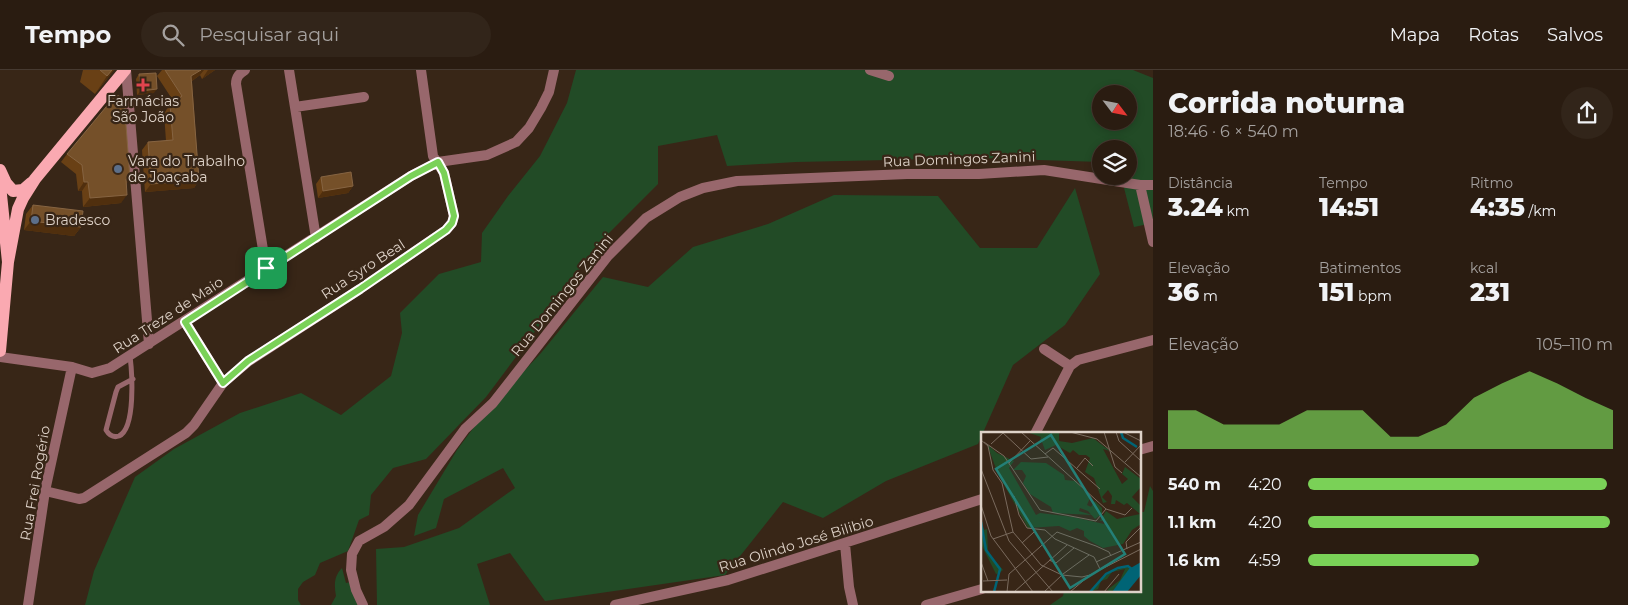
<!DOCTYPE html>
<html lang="pt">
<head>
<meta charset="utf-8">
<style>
	:root { --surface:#2a1c11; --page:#32251a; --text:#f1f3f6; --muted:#a5a19f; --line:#463a31; --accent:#7ad157 }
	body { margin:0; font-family:Montserrat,sans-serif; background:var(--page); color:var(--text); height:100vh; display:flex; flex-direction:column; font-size:19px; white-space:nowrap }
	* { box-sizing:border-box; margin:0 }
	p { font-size:16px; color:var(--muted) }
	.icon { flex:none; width:28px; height:28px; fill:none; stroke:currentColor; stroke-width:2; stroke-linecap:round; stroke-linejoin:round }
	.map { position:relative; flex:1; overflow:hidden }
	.drawer { display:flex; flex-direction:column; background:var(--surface); width:475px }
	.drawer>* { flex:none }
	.needle { width:32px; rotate:122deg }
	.buttons { position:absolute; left:1092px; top:15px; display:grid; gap:10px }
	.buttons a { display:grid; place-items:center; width:45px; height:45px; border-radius:50%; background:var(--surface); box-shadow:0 2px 8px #0003,0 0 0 1px var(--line); font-size:25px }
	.pin { position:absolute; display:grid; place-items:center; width:42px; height:42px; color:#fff; margin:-21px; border-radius:10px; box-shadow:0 2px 8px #0006 }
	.round { display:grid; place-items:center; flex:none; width:52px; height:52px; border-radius:26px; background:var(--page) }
	.head { display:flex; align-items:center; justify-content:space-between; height:85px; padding:0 15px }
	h1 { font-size:28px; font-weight:800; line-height:38px }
	.stats { display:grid; grid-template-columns:repeat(3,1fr); gap:8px; height:85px; padding:5px 15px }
	.stats div { display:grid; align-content:center }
	.stats b { font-size:25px; font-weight:800 }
	.stats small { font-size:14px; font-weight:400 }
	.stats p { font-size:14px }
	.chart { height:140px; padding:10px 15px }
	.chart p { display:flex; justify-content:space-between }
	.chart svg { width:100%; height:90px; margin-top:5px; fill:var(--accent); opacity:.7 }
	ul { padding:0 15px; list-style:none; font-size:16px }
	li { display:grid; grid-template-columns:80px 60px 1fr; align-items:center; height:38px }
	li i { height:12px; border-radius:6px; background:var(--accent) }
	header { display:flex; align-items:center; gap:30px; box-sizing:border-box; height:70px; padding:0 25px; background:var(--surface); border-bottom:1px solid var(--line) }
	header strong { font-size:24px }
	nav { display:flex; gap:28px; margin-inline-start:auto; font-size:18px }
	.search { width:350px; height:45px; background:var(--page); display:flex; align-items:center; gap:12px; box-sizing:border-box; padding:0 18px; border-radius:28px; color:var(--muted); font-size:19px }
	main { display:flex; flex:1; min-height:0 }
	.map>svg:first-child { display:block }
	.green { fill:#224b26; fill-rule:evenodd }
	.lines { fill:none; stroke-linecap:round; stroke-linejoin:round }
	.lane { stroke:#98676c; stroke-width:5 }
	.street { stroke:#98676c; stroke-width:10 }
	.primary { stroke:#faa9b1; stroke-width:12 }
	.wall { fill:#694015 }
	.shaded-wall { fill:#502f0e }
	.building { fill:#755029; stroke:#866442 }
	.route-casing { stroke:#fff; stroke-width:10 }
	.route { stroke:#7ad157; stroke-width:6 }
	.health-dot { fill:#e0444e; stroke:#382617; stroke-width:2 }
	.service-dot { fill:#5c6f8a; stroke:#382617; stroke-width:2 }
	.labels { text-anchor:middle; stroke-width:4.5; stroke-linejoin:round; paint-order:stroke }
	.poi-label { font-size:14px; fill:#ded2c8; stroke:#382617; text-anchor:start }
	.street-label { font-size:14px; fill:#ded2c8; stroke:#382617 }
	.inset-river { fill:none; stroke:#006475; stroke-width:2.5 }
	.inset-road { fill:none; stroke:#7a6b5e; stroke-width:1 }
	.view { fill:#247f77; fill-opacity:0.15; stroke:#247f77; stroke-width:2.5 }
	.inset-edge { fill:none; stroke:#ded2c8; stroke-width:2.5 }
</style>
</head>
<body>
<header>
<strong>Tempo</strong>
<div class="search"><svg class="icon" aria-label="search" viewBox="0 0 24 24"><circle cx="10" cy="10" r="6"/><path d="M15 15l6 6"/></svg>Pesquisar aqui</div>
<nav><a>Mapa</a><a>Rotas</a><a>Salvos</a></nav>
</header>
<main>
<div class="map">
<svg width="1153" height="535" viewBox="0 0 1153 535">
	<rect width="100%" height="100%" fill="#382617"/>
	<path class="green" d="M 576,0 L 1133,0 L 1153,8 L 1153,153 L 1134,157 L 1123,114 L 1118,106 L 1129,106 L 1129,79 L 1101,79 L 1101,92 L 981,88 L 796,92 L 727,96 L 717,65 L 658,76 L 658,114 L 596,176 L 557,232 L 486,327 L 426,389 L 393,398 L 371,425 L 369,445 L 359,450 L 348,481 L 320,493 L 315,505 L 303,512 L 298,519 L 298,530 L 301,535 L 85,535 L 94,501 L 135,407 L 174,379 L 240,343 L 301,323 L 341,345 L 391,306 L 402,263 L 400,243 L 439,204 L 481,192 L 482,163 L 508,126 L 540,86 L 567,33 ZM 1101,24 L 1129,24 L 1129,51 L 1101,51 Z
		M 1075,118 L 1100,204 L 1065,255 L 1013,295 L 978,374 L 886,411 L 823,448 L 783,432 L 725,505 L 545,531 L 510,483 L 477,494 L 490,535 L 377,535 L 376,479 L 404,477 L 459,458 L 515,418 L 503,398 L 444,429 L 436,458 L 414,466 L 418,445 L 457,380 L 483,345 L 541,283 L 603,207 L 648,217 L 693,177 L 768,154 L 834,125 L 938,126 L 980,178 L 1037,178 Z
		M 1150,416 L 1153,421 L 1153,535 L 1050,535 L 1063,526 L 1064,521 L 1139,521 L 1139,442 L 1144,442 Z
		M 342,498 L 346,513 L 350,512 L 359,535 L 331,535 L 336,526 C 334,515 334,506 342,498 Z"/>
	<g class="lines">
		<path class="lane" d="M 130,286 C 132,302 136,358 119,366 C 113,368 109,365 106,360 L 116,322 L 118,317 L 133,309"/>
		<path class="street" d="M 126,0 L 149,274
			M 245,0 C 239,4 236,7 236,14 L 266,198
			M 289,0 L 316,168
			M 870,0 L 889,6
			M 295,37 L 364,27
			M 1140,115 L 1153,172
			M 185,252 L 223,313
			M 1044,279 L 1070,296
			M 0,287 L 72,297 L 92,303 L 110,298 L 411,106 L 438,92 L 487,85 L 516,72 L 529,58 L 541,38 L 549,22 L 554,0
			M 1035,364 L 1070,296 L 1078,290 L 1153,270
			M 1139,380 L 1153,376
			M 45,421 L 79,429 L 84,428 L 186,363 L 194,355 L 223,313 L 249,291 L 360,219 L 446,160 L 452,153 L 454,146 L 444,103 L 433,86 L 421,0
			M 845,474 L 849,517 L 853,535
			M 28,535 L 45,421 L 72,297
			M 363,535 L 356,520 L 351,500 L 352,484 L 359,471 L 384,457 L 409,435 L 465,359 L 493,333 L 608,186 L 646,148 L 680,127 L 703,118 L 737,111 L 907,104 L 979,104 L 1044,100 L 1140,115 L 1153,115
			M 615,535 L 728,510 L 982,429
			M 926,535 L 982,519"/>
		<path class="primary" d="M 0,100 L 6,113 L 13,121 L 23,120 L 31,113
			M 0,115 L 8,192 L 0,281
			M 8,192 L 18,139 L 23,128 L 35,109 L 125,0"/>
	</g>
	<path class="wall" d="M 83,0 L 114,0 L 95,24 L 80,12 Z
		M 162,0 L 215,0 L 202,9 L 200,5 L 192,11 L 199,110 L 194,118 L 145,122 L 142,80 L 148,72 L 166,71 L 164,43 L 170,35 L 174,32 L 157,6 Z
		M 139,4 L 154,23 L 137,25 L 136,9 Z
		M 67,84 L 126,114 L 121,133 L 83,137 L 82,121 L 78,121 L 76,104 L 61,92 Z
		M 321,107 L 353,116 L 348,123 L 318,128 L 316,114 Z
		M 33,135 L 81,157 L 74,166 L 24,160 L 26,144 Z"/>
	<path class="shaded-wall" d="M 112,0 L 114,0 L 95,24 L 107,6 Z
		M 201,0 L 204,0 L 200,5 L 186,15 L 191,6 Z
		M 208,0 L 215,0 L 202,9 Z
		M 157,19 L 154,23 L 137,25 L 141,21 Z
		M 126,109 L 130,109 L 124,117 Z
		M 199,110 L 194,118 L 145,122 L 151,114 Z
		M 84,112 L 88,112 L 82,121 L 78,121 Z
		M 353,116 L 348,123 L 318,128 L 323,121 Z
		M 127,125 L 121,133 L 83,137 L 90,128 Z
		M 31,151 L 81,157 L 74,166 L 24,160 Z"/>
	<path class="building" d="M 100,0 L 112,0 L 107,6 Z
		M 165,0 L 201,0 L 191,6 L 199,110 L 151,114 L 148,72 L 173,70 L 170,35 L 182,26 Z
		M 156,3 L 157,19 L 141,21 L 139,4 Z
		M 116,25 L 124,28 L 130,109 L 126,109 L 127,125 L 90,128 L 88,112 L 84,112 L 82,95 L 67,84 Z
		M 351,102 L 353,116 L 323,121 L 321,107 Z
		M 33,135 L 83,141 L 81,157 L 31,151 Z"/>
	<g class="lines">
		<g class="route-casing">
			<path id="route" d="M 438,92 L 444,103 L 454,146 L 452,153 L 446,160 L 360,219 L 248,291 L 223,313 L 185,252 L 411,106 Z"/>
		</g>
		<use href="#route" class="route"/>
	</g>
	<path class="health-dot" d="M140.5 7.5h5v5h5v5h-5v5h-5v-5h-5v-5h5z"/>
	<g class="service-dot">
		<circle cx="118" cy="99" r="5"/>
		<circle cx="35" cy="150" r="5"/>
	</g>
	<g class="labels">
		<g class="poi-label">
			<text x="143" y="36" text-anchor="middle">Farmácias<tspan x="143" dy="16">São João</tspan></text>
			<text x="128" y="96">Vara do Trabalho<tspan x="128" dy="16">de Joaçaba</tspan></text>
			<text x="45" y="155">Bradesco</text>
		</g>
		<g class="street-label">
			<text transform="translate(959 89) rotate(-2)" y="5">Rua Domingos Zanini</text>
			<text transform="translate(363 199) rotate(-33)" y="5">Rua Syro Beal</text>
			<text transform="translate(562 225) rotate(-51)" y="5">Rua Domingos Zanini</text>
			<text transform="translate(168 245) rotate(-33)" y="5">Rua Treze de Maio</text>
			<text transform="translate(35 413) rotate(-80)" y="5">Rua Frei Rogério</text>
			<text transform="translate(796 474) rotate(-17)" y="5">Rua Olindo José Bilibio</text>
		</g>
	</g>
	<g transform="translate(981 362)">
		<rect width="160" height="160" fill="#382617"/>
		<path d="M 46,0 L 78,1 L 78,9 L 91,11 L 112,6 L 129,19 L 122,17 L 141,52 L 147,47 L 141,42 L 144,35 L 160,47 L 160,55 L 151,65 L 160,74 L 160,92 L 151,98 L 142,112 L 122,116 L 109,109 L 103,104 L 103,99 L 96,96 L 89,99 L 78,94 L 47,96 L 17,42 L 6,12 L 16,21 L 33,29 L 28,36 L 55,83 L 59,81 L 92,85 L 123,92 L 125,88 L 119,89 L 125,79 L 136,87 L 159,82 L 146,71 L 143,73 L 135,68 L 134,72 L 130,72 L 131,64 L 127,58 L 121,65 L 126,70 L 122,71 L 113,46 L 104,40 L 109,26 L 105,23 L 98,23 L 92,18 L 89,21 L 75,13 L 64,18 L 61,10 L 58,11 L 60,5 ZM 40,30 L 65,31 L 83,43 L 84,48 L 95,49 L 109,66 L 106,73 L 110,75 L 114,69 L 121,76 L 121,82 L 114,87 L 107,79 L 99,76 L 98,79 L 111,83 L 72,81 L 70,75 L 49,62 L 42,51 L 45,44 L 41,38 L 32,38 ZM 0,89 L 3,98 L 6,97 L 7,120 L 22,138 L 18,141 L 15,142 L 0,112 ZM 146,135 L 149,137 L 131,160 L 126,158 L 139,148 L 144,137 L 131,140 L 126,147 L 120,149 L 117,157 L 109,160 L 124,144 L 132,139 Z" fill="#224b26"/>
		<path d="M 160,130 L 160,143 L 146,160 L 131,160 L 148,137 Z" fill="#006475"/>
		<path class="inset-river" d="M 140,0 L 142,6 L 156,15M 0,90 L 5,118 L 19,137 L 13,160M 109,160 L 125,142 L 137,136 L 147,134 L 152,138"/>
		<path class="inset-road" d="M 21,0 L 50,27 L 67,25M 40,0 L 125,77 L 144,83 L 151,76M 89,0 L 116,7 L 160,45M 123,0 L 134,35 L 141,41M 135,0 L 138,9 L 159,28M 142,0 L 160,9M 0,8 L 7,14 L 12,38 L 21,51 L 32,100 L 51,122 L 76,100 L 115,114 L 128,120 L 130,124M 3,10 L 23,24 L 59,78 L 115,89 L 125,77M 10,12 L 22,1M 64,22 L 72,16 L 119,57M 144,30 L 160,13M 28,31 L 49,9M 96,36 L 104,26 L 112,34M 0,37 L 28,109 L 72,160M 33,64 L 38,83 L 46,96 L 64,98 L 74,107 L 113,125 L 119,137M 0,73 L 10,104 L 52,160M 12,107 L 32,100M 41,111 L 53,100M 146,117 L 145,110 L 160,95M 68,128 L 75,131 L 93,116M 0,130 L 7,149M 115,130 L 160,110M 82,142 L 108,123M 2,149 L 26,148M 26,160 L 28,142 L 51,122 L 60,133 L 81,143 L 101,145 L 109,143M 33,160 L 86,113M 63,160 L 81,143M 89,160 L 109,143 L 160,117M 123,160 L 138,142"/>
		<path class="view" d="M 70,3 L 144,122 L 89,156 L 15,37 Z"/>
		<rect width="160" height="160" class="inset-edge"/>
	</g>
</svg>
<div class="buttons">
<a><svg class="needle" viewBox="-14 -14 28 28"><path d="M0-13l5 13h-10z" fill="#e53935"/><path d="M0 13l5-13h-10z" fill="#a5a19f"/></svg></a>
<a><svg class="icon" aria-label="layers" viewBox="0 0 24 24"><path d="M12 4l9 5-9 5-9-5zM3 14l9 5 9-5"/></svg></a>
</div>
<div class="pin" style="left:266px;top:198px;background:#1e9e55"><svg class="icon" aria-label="arrive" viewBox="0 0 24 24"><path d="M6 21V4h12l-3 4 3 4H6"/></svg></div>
</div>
<section class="drawer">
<div class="head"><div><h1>Corrida noturna</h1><p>18:46 · 6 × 540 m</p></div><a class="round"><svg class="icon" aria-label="share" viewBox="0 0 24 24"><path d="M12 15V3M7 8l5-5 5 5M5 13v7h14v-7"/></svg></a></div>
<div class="stats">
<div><p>Distância</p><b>3.24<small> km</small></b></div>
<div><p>Tempo</p><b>14:51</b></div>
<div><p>Ritmo</p><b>4:35<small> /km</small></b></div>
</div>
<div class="stats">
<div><p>Elevação</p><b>36<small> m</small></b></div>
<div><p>Batimentos</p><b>151<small> bpm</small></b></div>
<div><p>kcal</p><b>231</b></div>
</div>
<div class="chart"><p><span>Elevação</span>105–110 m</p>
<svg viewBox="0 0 160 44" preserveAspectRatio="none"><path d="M0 44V25L10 25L20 32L30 32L40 32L50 25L60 25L70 25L80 38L90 38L100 32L110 19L120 12L130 6L140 12L150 19L160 25V44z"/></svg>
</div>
<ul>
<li><b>540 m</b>4:20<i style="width:98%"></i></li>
<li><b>1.1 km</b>4:20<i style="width:99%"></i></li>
<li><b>1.6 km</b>4:59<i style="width:56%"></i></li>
</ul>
</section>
</main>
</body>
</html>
